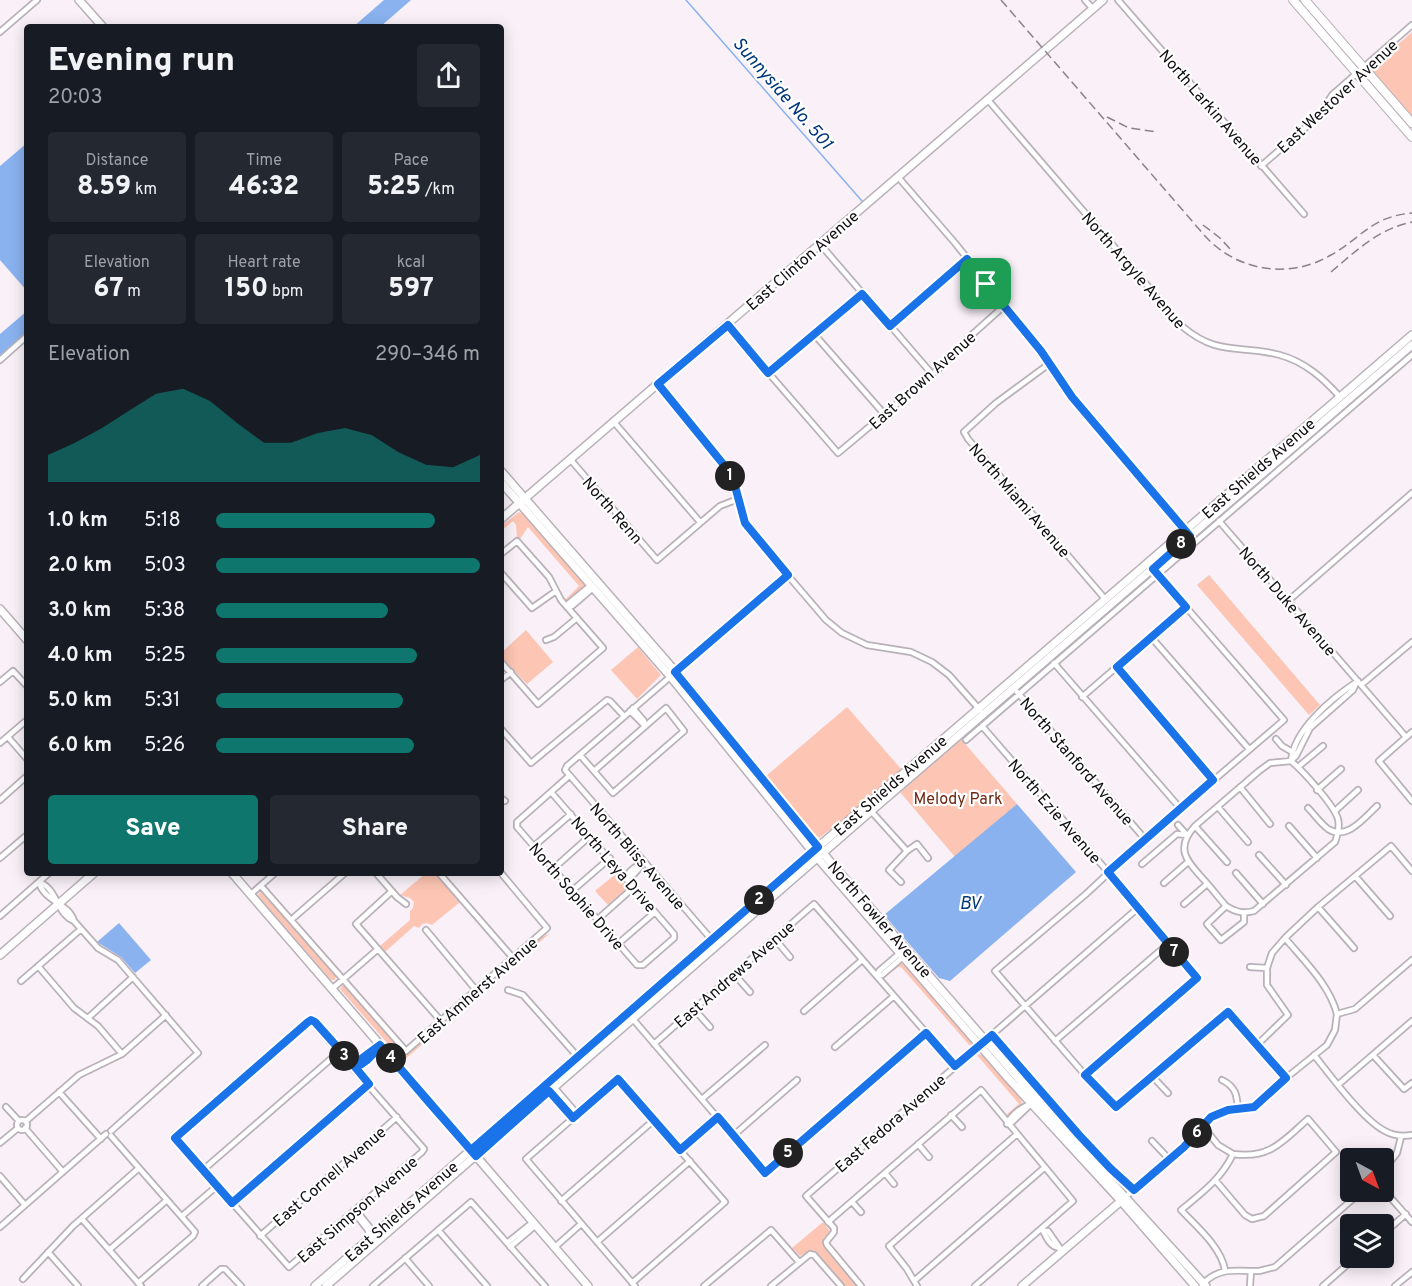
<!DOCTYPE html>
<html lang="en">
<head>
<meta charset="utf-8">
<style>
	:root { --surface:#171b24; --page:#242831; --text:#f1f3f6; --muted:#9ea1a6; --accent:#0f766e }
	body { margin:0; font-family:Overpass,sans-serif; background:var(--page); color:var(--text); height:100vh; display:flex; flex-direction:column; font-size:22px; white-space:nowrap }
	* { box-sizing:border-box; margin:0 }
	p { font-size:20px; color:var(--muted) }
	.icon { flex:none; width:33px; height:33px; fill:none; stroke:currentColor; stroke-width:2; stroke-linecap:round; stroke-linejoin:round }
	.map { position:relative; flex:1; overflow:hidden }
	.panel { position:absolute; left:24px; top:24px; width:480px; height:852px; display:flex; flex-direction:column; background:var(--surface); border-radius:6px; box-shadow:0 3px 15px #0003 }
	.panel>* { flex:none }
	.needle { width:39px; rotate:139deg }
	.fabs { position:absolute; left:1340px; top:1148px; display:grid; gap:12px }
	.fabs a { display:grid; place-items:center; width:54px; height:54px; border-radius:6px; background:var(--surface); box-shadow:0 3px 15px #0003; font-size:30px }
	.pin { position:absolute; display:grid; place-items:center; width:51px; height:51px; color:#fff; margin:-26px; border-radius:12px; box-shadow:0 3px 9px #0006 }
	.km { position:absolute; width:30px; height:30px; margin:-15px; border-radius:50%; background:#222; color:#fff; font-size:16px; line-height:30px; text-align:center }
	.round { display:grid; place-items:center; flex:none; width:63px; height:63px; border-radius:6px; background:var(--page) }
	.headline { display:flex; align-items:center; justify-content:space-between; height:102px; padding:0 24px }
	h1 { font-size:33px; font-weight:800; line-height:45px }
	.metrics { display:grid; grid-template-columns:repeat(3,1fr); gap:9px; height:102px; padding:6px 24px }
	.metrics div { display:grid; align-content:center; border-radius:6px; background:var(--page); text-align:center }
	.metrics b { font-size:26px; font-weight:800 }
	.metrics small { font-size:16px; font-weight:400 }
	.metrics p { font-size:16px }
	.chart { height:168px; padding:12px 24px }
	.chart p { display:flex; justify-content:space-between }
	.chart svg { width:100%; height:108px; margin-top:6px; fill:var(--accent); opacity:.7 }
	.button { display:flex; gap:12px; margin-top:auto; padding:12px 24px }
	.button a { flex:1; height:69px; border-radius:6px; background:var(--accent); color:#fff; font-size:24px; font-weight:800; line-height:69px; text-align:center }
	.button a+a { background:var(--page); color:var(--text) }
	ul { padding:0 24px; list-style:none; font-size:20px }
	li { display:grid; grid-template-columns:96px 72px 1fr; align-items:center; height:45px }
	li i { height:15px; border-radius:8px; background:var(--accent) }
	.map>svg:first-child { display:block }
	.green { fill:#fdc5b3 }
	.water { fill:#89b2ef }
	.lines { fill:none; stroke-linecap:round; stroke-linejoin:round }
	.stream { stroke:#89b2ef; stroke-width:1.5 }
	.street-casing { stroke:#b9b1b9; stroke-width:8 }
	.secondary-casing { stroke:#b9b1b9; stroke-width:10 }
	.primary-casing { stroke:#b9b1b9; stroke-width:10 }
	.street { stroke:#fff; stroke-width:4.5 }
	.secondary { stroke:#fff; stroke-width:7 }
	.primary { stroke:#fff; stroke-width:8 }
	.rail { stroke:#8a848a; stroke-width:1.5; stroke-dasharray:9 4.5; stroke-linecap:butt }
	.route-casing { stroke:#fff; stroke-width:12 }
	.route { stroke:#1a73e8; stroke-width:8 }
	.labels { text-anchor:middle; stroke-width:4.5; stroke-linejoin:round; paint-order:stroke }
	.street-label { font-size:16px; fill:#110e11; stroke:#fff }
	.park-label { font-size:16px; fill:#6d2913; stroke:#fff }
	.water-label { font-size:18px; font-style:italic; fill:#01367b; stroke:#fff }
</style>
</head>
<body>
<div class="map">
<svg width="1412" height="1286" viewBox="0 0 1412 1286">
	<rect width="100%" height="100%" fill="#f9f0f8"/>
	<path class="green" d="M 1412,32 L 1412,118 L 1372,70 L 1375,65 Z
		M 519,512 L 523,514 L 584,583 L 584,587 L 569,600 L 565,600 L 579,586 L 528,527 L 520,539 L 517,538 L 516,525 L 513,521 L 501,531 L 501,526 Z
		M 1209,575 L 1320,705 L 1309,715 L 1197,585 Z
		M 526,630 L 553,662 L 527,684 L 501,658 L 501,653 Z
		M 638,647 L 661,675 L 637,699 L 611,670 Z
		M 847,707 L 902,770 L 851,814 L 819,838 L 801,820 L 766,776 Z
		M 961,739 L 1017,804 L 955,857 L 900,792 Z
		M 426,873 L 434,873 L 460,902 L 432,925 L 427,923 L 422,924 L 419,928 L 414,926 L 385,952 L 380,946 L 410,920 L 410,911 L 413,908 L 414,902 L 410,898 L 400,895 Z
		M 617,873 L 627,888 L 608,905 L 595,891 Z
		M 261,892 L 336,976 L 335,980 L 331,980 L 259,897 L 258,894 Z
		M 550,933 L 403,1061 L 340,989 L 342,986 L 345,986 L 402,1052 L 407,1054 L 542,937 Z
		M 899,964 L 904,964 L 971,1042 L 971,1047 L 901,967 L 898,967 L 884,978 Z
		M 976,1054 L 982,1055 L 1022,1100 L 1021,1106 L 1008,1116 L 1005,1116 L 1019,1104 Z
		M 823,1222 L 830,1231 L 823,1239 L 823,1246 L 857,1286 L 845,1286 L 817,1253 L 809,1251 L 800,1256 L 792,1248 Z"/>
	<path class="water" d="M 384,0 L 411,0 L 380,27 L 353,27 Z
		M 27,143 L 27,291 L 0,260 L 0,166 Z
		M 27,311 L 27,335 L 0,358 L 0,334 Z
		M 1017,804 L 1076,872 L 950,981 L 939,978 L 884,915 Z
		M 119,923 L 151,960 L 135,973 L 121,957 L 97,942 Z"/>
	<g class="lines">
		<path class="stream" d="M 686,0 L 862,201"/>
		<g class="street-casing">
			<path id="street" d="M 1085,0 L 1093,9
				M 1118,0 L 1304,214
				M 0,32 L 37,0
				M 988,100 L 1183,327 C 1219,357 1240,344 1280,355 C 1305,362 1323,378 1340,397
				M 1261,166 L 1319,116 L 1332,95 L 1412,25
				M 898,177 L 955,243 L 1041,351 L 1072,397 L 1185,531
				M 820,244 L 932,374
				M 727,325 L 838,453 L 942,366 L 965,341 L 1004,306
				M 890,326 L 967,259
				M 814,334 L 885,415
				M 0,360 L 27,336
				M 1049,364 L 996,403 L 964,432 L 968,439 L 1106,600
				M 768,373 L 862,294
				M 658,384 L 728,470 C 736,489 738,512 749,530 L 826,620 L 842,633 L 867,645 L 911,652 L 932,662 L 949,675 L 980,710
				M 613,421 L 700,522
				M 570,459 L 657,560 L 720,506 L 738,499
				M 1219,521 L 1406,737
				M 501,554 L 517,541 L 549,577 L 561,600 L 603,648 L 538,704 L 501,662
				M 1153,569 L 1284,720 L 1145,839 L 1086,894 L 995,971 L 1085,1075 L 1116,1107 L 1228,1012 L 1286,1078
				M 501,573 L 532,608 L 556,591
				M 1288,601 L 1412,493
				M 567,607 L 569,603 L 591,585
				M 567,607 L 572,606 L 593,588
				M 1151,637 L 1249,749
				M 546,640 L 554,637 L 577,618
				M 1054,663 L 1180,808
				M 1117,667 L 1213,780
				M 501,680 L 511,672
				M 0,682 L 13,671 L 27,686
				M 1361,685 L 1412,642
				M 1017,692 L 1145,839
				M 1082,697 L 1186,607
				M 633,708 L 644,721 L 644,724
				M 630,711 L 645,726
				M 982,726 L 1108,872 L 1197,978 L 1085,1075
				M 501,729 L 531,763 L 607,700 L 610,701 L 624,716
				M 1412,732 L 1379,761 L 1412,801
				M 8,737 L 27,759
				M 1276,739 L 1282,746 L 1294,753
				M 966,740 L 1412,355
				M 0,743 L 27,720
				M 580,755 L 613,793 L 684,731 L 666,708 L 594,771
				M 1292,760 L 1296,756 L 1310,728 L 1353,690 L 1356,683
				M 1291,761 C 1303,771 1334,805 1338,819 C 1340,827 1338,834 1335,842 L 1254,911 C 1243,914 1236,912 1226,906 C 1219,898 1212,889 1205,881 C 1187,861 1174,849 1195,826 L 1259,771 L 1270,763 Z
				M 1291,761 C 1294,729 1332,698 1358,681
				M 1298,767 L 1323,746
				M 1240,787 L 1270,824
				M 1317,790 L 1341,769
				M 551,792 L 674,934 L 674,938 L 643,965 L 637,965 L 517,827 L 517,822 L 569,776
				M 501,798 L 505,801
				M 0,800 L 27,776
				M 1218,807 L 1248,842
				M 1308,808 C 1314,814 1321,824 1328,829 C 1347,841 1365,817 1377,806
				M 871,811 L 907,851 L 917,844 L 928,858
				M 1335,811 L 1358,790
				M 1178,825 L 1187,835
				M 1195,826 L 1227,862
				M 1289,826 L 1317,858
				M 533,847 L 571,814
				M 1259,855 L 1286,885
				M 0,858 L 27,835
				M 1142,864 L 1177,834 L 1187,835
				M 553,869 L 590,836
				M 376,873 L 397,897 L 406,904
				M 439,873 L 513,958
				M 1236,873 L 1263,904
				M 1355,876 L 1390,916
				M 626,878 C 628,871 637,865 644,862
				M 626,878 L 634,874 L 644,863
				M 39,882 C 58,889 56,914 74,921 L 98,948 L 118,960 L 198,1053 L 111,1131
				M 39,882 C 43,901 69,903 74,921
				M 901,882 L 889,870 L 907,851
				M 1164,883 L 1188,862
				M 261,886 L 406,1051 L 547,928 L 501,873
				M 392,891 L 356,924 L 441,1021
				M 572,891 L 610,858
				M 251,894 L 275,873
				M 1184,904 L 1207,884
				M 1226,906 L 1207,924 L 1221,940 L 1244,922 L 1244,913
				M 1318,907 L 1354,948
				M 0,916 L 49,873
				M 598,919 L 634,887
				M 291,920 L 345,873
				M 426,930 L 476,990
				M 774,938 L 790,957
				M 1285,938 C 1304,961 1329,984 1337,1014
				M 712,940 L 565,770 L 567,766 L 788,575
				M 619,943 L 655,912
				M 38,966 L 74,1008 L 98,1026 L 122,1054
				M 1250,967 L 1267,968
				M 734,974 L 750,992
				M 877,976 L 882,975 L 903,957
				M 877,976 L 879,971 L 900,953
				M 21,981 L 81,929
				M 333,988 L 378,949
				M 508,990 L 523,995 L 578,1057
				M 694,1009 L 710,1027
				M 804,1011 L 862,960
				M 88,1018 L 133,977
				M 632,1018 L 765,1173 L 926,1033
				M 311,1020 L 424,1149 L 422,1152 L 289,1267 L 175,1138 Z
				M 992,1035 L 1079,1135 L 1110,1168 L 1134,1190
				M 1055,1041 L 1168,944
				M 654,1044 L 814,904 L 955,1066
				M 1257,1045 L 1288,1015 L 1267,985 L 1267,968 L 1272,953 L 1285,938 L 1318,907 L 1391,846 L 1412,871
				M 835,1047 L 894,996
				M 1314,1055 C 1330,1075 1364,1121 1385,1131 C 1394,1136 1402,1137 1412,1135
				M 1373,1055 L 1404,1089 L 1412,1083
				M 355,1067 L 357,1062 L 380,1045
				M 355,1067 L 360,1066 L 379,1047
				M 1152,1076 L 1168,1093
				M 1222,1080 C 1236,1087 1237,1095 1238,1110
				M 1339,1084 L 1412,1021
				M 554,1087 L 578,1115
				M 549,1091 L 573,1118
				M 59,1092 L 101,1139
				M 702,1099 L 765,1045
				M 6,1107 L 19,1121
				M 951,1115 L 962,1127
				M17 1125a5 5 0 1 1 10 0a5 5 0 1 1-10 0Z
				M 26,1121 L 79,1075 L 122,1054 L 166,1015
				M 1007,1124 C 1012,1114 1022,1107 1032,1103
				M 1007,1124 L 1012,1122 L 1032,1103
				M 1202,1125 L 1218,1145 L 1233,1154
				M 25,1128 L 63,1172
				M 734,1135 L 797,1080
				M 111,1136 L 195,1232 L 193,1236 L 138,1283
				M 1152,1141 L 1169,1159
				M 0,1143 L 18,1128
				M 918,1144 L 929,1157
				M 680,1150 L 718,1117
				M 203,1170 L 340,1051
				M 1383,1171 L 1397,1153 L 1401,1137
				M 885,1173 L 894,1184
				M 0,1176 L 25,1205
				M 1216,1181 L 1245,1215 L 1252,1219 L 1264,1216 L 1336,1152 L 1308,1119 C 1282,1142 1270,1159 1233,1154 C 1222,1178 1202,1193 1181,1210 C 1197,1227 1221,1247 1225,1270
				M 1383,1189 L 1412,1222
				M 1123,1199 L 1184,1147 L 1211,1117 L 1228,1110 L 1248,1109 L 1259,1103 L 1286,1078 L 1327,1045 L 1335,1030 L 1337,1014 L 1355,1009 L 1412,960
				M 561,1201 L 654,1120
				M 852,1202 L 861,1212
				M 232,1203 L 368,1084
				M 354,1212 L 368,1230 L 369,1239
				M 354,1212 L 359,1214 L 375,1234
				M 182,1216 L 217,1186
				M 82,1219 L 141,1286
				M 828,1222 L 981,1090 L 1073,1201 L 975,1286
				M 0,1227 L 106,1134
				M 1042,1229 C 1046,1236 1049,1246 1059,1248
				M 438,1230 L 487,1286
				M 1044,1231 L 1048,1231 L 1062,1251
				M 1383,1234 L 1406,1214
				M 260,1236 L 397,1117
				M 597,1242 L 690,1161
				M 507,1243 L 533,1222
				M 510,1247 L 536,1225
				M 555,1247 L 581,1224
				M 109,1250 L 167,1200
				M 48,1252 L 78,1286
				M 405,1258 L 429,1286
				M 23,1279 L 73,1226 L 139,1168
				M 914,1281 L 1044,1168
				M 632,1283 L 725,1202 L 618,1079 L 526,1159 L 635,1286
				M 1202,1285 C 1216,1269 1231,1270 1251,1271
				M 202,1286 L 221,1269 L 225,1269 L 241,1286
				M 373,1286 L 471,1202 L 545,1286
				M 704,1286 L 771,1230 L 799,1262
				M 771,1286 L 810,1254 L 814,1255 L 841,1286
				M 861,1286 L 827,1245 L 826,1242 L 834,1232 L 834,1228 L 806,1196 L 1138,908
				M 917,1286 L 907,1269 L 889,1246 L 1016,1135
				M 1250,1286 L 1251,1271 L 1259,1271 L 1275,1267 L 1362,1191
				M 1323,1286 L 1356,1257
				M 1395,1286 L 1412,1272"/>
		</g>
		<g class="secondary-casing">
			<path id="secondary" d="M 79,0 L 103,27
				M 501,471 L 676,672 L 828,859 L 1043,1107 L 1206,1286
				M 501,482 L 670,676 L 821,862 L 1008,1078 L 1121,1201 L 1195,1286
				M 501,519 L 1103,0
				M 0,609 L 27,640
				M 232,873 L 588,1286
				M 0,955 L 94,873
				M 315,1286 L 818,847 L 1412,335
				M 326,1286 L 856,824 L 1412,345
				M 1022,1286 L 1121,1201"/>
		</g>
		<g class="primary-casing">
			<path id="primary" d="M 1293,0 L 1412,137
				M 1305,0 L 1412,123"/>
		</g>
		<use href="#street" class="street"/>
		<use href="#secondary" class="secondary"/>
		<use href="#primary" class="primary"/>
		<path class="rail" d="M 1001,0 L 1205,236 C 1237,271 1289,280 1331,255 C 1363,237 1370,217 1412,213
			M 1107,117 L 1129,128 L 1157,132
			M 1203,225 L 1220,238 L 1231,250
			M 1331,272 C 1356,251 1378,229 1412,222"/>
	</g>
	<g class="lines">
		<g class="route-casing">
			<path id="route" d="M 986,284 L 967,259 L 890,326 L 862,294 L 768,373 L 728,325 L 658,384 L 728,470 L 735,486 L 745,523 L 788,575 L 675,672 L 818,847 L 471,1150 L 380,1045 C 374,1054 365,1064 355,1067 L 315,1022 L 311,1020 L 308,1022 L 175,1138 L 232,1203 L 369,1084 L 355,1067 L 357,1062 L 380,1045 C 411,1082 443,1119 476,1156 L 549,1091 L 573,1118 L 618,1079 L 680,1150 L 718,1117 L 765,1173 L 926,1033 L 955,1066 L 992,1035 L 1079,1135 L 1110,1168 L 1134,1190 L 1184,1147 L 1211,1117 L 1228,1110 L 1254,1107 L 1286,1078 L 1228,1012 L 1116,1107 L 1085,1075 L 1197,978 L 1108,872 L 1213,780 L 1117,667 L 1186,607 L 1153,569 L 1190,536 L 1072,397 L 1041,351 L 986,284"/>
		</g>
		<use href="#route" class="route"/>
	</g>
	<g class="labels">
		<g class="street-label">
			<text transform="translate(1337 96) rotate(-43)" y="6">East Westover Avenue</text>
			<text transform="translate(1211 107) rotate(49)" y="6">North Larkin Avenue</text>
			<text transform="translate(802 260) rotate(-41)" y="6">East Clinton Avenue</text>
			<text transform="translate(1134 270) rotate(49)" y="6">North Argyle Avenue</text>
			<text transform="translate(922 380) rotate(-42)" y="6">East Brown Avenue</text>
			<text transform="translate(1258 468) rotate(-41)" y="6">East Shields Avenue</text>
			<text transform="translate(1020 500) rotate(49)" y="6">North Miami Avenue</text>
			<text transform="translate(613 510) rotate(49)" y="6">North Renn</text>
			<text transform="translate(1288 601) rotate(49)" y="6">North Duke Avenue</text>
			<text transform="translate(1077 761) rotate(49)" y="6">North Stanford Avenue</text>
			<text transform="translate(890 785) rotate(-41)" y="6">East Shields Avenue</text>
			<text transform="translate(1055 811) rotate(49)" y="6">North Ezie Avenue</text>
			<text transform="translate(638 856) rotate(49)" y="6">North Bliss Avenue</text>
			<text transform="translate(614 864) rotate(49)" y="6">North Leya Drive</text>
			<text transform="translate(577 896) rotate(49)" y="6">North Sophie Drive</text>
			<text transform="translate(880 919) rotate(49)" y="6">North Fowler Avenue</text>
			<text transform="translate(734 974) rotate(-41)" y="6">East Andrews Avenue</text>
			<text transform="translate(477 990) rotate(-41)" y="6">East Amherst Avenue</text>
			<text transform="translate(890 1123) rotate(-41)" y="6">East Fedora Avenue</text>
			<text transform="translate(329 1176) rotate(-41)" y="6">East Cornell Avenue</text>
			<text transform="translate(357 1209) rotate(-41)" y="6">East Simpson Avenue</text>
			<text transform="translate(401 1211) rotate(-41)" y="6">East Shields Avenue</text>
		</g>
		<g class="park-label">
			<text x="958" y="804">Melody Park</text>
		</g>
		<g class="water-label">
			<text transform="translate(783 93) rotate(49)" y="6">Sunnyside No. 501</text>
			<text x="970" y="909">BV</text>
		</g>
	</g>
</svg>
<div class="fabs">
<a><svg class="needle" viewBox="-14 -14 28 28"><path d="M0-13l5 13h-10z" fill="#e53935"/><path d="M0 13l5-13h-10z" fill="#9ea1a6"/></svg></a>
<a><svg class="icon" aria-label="layers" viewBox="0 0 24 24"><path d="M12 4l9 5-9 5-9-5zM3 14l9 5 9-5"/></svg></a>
</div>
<div class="pin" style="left:986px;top:284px;background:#1e9e55"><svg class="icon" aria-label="arrive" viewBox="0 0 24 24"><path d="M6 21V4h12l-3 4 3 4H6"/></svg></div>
<b class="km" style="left:730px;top:476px">1</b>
<b class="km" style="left:759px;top:900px">2</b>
<b class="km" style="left:344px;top:1056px">3</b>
<b class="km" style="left:391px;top:1058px">4</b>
<b class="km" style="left:788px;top:1153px">5</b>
<b class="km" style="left:1197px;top:1133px">6</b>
<b class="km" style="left:1174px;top:952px">7</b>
<b class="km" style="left:1181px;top:544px">8</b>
<section class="panel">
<div class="headline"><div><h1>Evening run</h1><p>20:03</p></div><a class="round"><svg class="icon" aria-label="share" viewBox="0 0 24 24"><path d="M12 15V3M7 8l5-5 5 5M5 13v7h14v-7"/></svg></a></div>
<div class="metrics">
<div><p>Distance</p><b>8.59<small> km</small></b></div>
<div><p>Time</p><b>46:32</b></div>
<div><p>Pace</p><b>5:25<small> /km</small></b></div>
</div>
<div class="metrics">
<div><p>Elevation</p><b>67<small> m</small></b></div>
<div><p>Heart rate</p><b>150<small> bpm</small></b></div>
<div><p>kcal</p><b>597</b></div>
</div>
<div class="chart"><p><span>Elevation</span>290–346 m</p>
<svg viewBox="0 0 160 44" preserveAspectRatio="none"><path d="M0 44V33L10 28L20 22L30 15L40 8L50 6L60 11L70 20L80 28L90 28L100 24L110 22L120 25L130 32L140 37L150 38L160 33V44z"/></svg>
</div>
<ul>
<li><b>1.0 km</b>5:18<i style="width:83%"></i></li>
<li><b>2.0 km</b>5:03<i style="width:100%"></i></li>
<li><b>3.0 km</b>5:38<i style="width:65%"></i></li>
<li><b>4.0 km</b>5:25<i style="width:76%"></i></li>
<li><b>5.0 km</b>5:31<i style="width:71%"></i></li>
<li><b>6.0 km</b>5:26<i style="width:75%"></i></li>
</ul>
<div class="button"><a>Save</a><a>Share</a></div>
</section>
</div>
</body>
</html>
